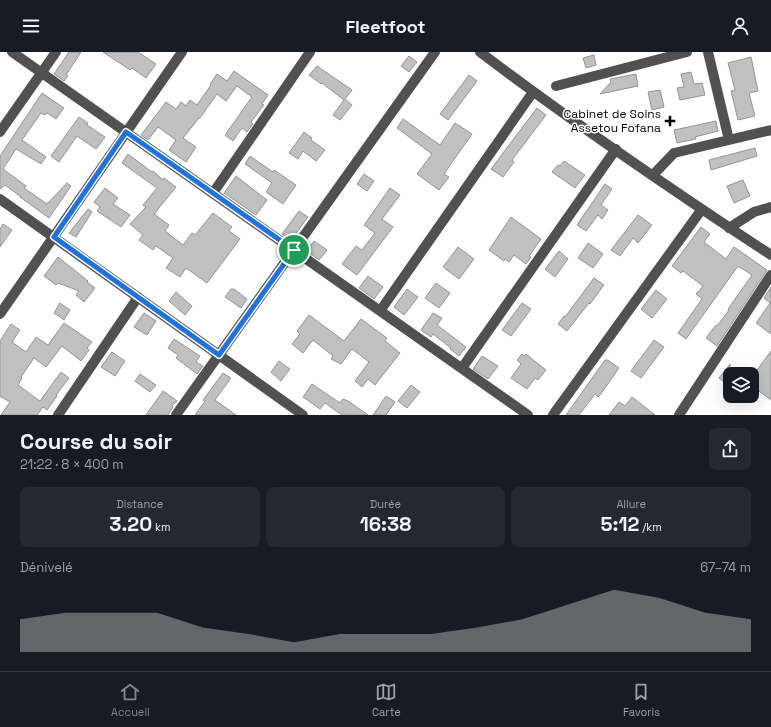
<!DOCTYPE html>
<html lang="fr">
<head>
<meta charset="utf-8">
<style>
	:root { --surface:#171b24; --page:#242831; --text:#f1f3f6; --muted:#9ea1a6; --line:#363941; --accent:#858687 }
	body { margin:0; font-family:"Space Grotesk",sans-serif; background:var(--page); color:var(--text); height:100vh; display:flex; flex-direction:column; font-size:15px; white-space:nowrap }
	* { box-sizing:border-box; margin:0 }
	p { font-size:13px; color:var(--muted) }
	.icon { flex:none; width:22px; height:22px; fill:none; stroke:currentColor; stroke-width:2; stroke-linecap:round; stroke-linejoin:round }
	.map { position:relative; height:363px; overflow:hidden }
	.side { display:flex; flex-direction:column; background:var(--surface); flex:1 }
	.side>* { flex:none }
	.controls { position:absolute; left:723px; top:315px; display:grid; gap:8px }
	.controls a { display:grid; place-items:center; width:36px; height:36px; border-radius:8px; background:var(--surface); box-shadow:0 4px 16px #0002; font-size:20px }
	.pin { position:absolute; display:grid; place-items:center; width:34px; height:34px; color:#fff; margin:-17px; border:2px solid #fff; border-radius:50%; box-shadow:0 1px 4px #0007 }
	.round { display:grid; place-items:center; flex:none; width:42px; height:42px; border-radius:8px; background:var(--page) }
	.head { display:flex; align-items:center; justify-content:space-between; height:68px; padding:0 20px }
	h1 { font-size:22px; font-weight:700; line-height:30px }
	.figures { display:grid; grid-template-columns:repeat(3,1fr); gap:6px; height:68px; padding:4px 20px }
	.figures div { display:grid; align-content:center; border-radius:8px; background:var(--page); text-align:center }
	.figures b { font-size:20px; font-weight:700 }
	.figures small { font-size:11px; font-weight:400 }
	.figures p { font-size:11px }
	.chart { height:112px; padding:8px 20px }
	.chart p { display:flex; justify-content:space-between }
	.chart svg { width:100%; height:72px; margin-top:4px; fill:var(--accent); opacity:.7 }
	header { display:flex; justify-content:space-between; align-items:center; height:52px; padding:0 20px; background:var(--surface); font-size:18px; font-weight:700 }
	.dock { display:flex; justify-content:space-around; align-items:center; height:56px; border-top:1px solid var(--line); background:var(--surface); font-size:11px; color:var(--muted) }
	.dock a { display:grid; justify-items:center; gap:2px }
	.dock .selected { color:var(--accent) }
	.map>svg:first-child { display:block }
	.building { fill:#c0c0c0; stroke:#959595 }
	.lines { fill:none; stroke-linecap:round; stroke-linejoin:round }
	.minor { stroke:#515151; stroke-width:10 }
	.route-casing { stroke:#fff; stroke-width:8 }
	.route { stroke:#1a73e8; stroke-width:5 }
	.poi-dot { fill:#000; stroke:#fff; stroke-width:1.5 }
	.labels { text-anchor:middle; stroke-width:3; stroke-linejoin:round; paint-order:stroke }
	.poi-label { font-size:12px; fill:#000; stroke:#fff; text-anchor:end }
</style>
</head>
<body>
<header><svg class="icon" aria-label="menu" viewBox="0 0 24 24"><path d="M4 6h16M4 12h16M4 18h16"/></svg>Fleetfoot<svg class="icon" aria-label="person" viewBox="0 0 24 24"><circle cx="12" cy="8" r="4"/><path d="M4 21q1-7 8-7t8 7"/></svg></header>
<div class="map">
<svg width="771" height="363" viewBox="0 0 771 363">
	<rect width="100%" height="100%" fill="#fff"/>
	<path class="building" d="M 69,0 L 81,0 L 66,23 L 68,24 L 64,29 L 54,22 Z
		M 103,0 L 138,0 L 156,12 L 146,26 L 132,16 L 130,18 Z
		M 594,3 L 596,13 L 586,16 L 583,6 Z
		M 409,4 L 417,10 L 409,20 L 401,14 Z
		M 751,5 L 758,39 L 749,41 L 755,64 L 738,68 L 731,39 L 735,38 L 728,11 Z
		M 317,14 L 352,38 L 345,47 L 352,53 L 340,68 L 333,63 L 344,48 L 322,31 L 321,32 L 309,23 Z
		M 234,19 L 268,43 L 262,52 L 264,53 L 251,70 L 253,72 L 247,80 L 242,76 L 233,89 L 225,83 L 252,45 L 237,34 L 226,49 L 217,42 L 200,66 L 199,66 L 183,86 L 196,95 L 186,110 L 169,98 L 176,88 L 158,75 L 148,88 L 141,83 L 166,50 L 176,57 L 181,50 L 186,54 L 190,48 L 197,53 L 211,33 L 210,32 L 217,22 L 227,29 Z
		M 691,20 L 694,32 L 702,31 L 705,43 L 680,48 L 677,36 L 684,35 L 681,22 Z
		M 636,22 L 638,34 L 600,42 L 611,30 L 610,27 Z
		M 469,23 L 477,29 L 448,68 L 440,62 Z
		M 660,38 L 664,55 L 652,58 L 648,40 Z
		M 42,41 L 64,56 L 56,67 L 47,61 L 45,63 L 41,61 L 22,88 L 46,105 L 41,112 L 16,97 L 3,117 L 26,134 L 24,136 L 47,152 L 67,131 L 71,134 L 49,166 L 20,145 L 21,145 L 5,133 L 0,137 L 0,104 Z
		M 537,56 L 546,63 L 512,108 L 514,110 L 503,125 L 491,117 Z
		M 79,65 L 88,71 L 87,73 L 105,85 L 96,97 L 77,84 L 59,110 L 51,104 Z
		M 403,67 L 440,93 L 455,71 L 472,82 L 444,122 L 449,125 L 439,138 L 417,122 L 432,102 L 397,76 Z
		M 716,69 L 718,79 L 695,85 L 696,87 L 677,91 L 674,78 Z
		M 304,80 L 312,86 L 311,88 L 325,98 L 316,109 L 303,99 L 298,107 L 289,101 Z
		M 755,96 L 757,104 L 711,118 L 709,108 Z
		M 128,102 L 152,120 L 153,119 L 163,128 L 164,126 L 176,135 L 154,162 L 169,173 L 165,179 L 183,193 L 192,181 L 195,183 L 213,161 L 232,175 L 229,179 L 240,187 L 207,231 L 186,216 L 180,225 L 166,216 L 173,206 L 156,194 L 153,198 L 139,188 L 143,183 L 130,172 L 146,155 L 143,153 L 157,136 L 122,111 Z
		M 250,104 L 273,120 L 274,118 L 296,133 L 283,152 L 266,140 L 272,131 L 245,112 Z
		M 564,109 L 585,123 L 575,136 L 552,120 L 558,113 L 560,114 Z
		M 364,122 L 374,129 L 367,139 L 357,132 Z
		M 236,124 L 267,148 L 256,163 L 224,141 Z
		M 743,128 L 750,144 L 734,151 L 727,134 Z
		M 605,132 L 612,137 L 601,153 L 608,158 L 602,167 L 598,163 L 586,179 L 577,173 Z
		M 105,136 L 118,146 L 113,152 L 130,163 L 121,175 L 97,159 L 100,155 L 94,150 Z
		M 390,136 L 400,143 L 382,167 L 393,175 L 357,223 L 342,212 L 356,194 L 362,198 L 375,181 L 364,173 Z
		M 88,157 L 92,160 L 76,185 L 69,181 Z
		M 299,159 L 308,165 L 291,188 L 282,182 Z
		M 638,163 L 652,173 L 638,191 L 633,186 L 620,204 L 611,198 Z
		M 511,165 L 541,187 L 529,204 L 531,205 L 526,212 L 514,203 L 509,210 L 505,207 L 504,209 L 489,198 Z
		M 3,172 L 12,178 L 0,195 L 0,177 Z
		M 701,175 L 710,182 L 704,190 L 726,207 L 734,195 L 767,218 L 717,294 L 706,286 L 716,273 L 717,274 L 729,258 L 728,257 L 752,223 L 738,214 L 686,287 L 678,281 L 702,247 L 696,242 L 703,234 L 683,219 L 681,221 L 672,214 Z
		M 314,189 L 327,198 L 319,208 L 307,199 Z
		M 588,191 L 603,202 L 593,216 L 578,206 Z
		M 458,195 L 474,207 L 459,227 L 443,215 Z
		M 559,199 L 568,207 L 555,225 L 545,217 Z
		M 58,205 L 88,229 L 87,230 L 95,236 L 84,250 L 76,243 L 79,239 L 58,231 L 56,233 L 44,224 Z
		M 368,224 L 383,235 L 374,247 L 359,236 Z
		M 594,226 L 604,233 L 590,252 L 589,251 L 567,279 L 558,272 L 564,264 L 565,265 Z
		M 436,231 L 450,241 L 439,256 L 425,246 Z
		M 771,235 L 771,282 L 756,271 L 770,251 L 764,246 Z
		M 231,237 L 234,237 L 247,247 L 241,256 L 225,245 Z
		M 407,237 L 418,245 L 404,263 L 394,255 Z
		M 656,238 L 667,247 L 652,266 L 641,257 Z
		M 176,240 L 192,254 L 185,263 L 169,249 Z
		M 60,251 L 70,258 L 64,268 L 54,261 Z
		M 522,251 L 531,257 L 511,284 L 502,278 Z
		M 144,261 L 156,269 L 147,283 L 134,275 Z
		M 433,261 L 442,266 L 437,273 L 466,295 L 459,304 L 450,297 L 451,296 L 433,282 L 431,285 L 421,278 Z
		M 309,263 L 344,289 L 361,267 L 387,286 L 385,289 L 400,301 L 375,333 L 368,327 L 362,335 L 355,329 L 369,310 L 352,297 L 341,312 L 331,307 L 333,304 L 313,288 L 303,301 L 292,292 L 300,282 L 297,279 Z
		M 64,271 L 92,290 L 87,296 L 89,298 L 81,309 L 62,294 L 46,315 L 34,306 L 21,325 L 22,326 L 18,333 L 40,349 L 61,320 L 69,326 L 56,343 L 57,344 L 47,358 L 43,355 L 37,363 L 1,363 L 10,350 L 0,344 L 0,289 L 11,272 L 20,278 L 12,290 L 26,300 L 36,285 L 48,293 Z
		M 174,287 L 200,304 L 196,310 L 203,314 L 197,322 L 176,306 L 178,303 L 168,296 Z
		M 654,288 L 664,295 L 641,326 L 631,319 Z
		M 771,299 L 771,348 L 752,334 L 752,325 Z
		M 112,300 L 125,309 L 115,324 L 101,315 Z
		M 522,302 L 525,304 L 526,302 L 546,318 L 538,328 L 535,326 L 527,337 L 511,326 L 521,312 L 517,308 Z
		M 482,304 L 498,314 L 488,327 L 473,317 Z
		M 605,308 L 608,308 L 619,316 L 600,343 L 598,345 L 595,342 L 579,363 L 566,363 Z
		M 279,309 L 290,317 L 281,329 L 271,320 Z
		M 730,312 L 730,335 L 719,326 Z
		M 223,321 L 231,326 L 215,348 L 236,363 L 195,363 L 205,349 L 203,348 Z
		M 140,322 L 156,333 L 150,340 L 135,329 Z
		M 312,332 L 340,351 L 343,347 L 348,349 L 368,363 L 342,363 L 325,351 L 320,357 L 303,345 Z
		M 411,333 L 420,340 L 407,356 L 398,349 Z
		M 163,339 L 177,349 L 172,354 L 173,355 L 168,363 L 146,363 Z
		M 386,344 L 395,350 L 386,363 L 373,363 Z
		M 632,345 L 655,363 L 609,363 L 619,350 L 625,354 Z"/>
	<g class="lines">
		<path class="minor" d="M 12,0 L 528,363
			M 480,0 C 574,71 672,138 771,203
			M 708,0 L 729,88
			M 556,34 L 687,0
			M 0,80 L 56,0
			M 653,123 L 674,101 L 771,78
			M 213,141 L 310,0
			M 0,147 L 303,363
			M 729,176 L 754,160 L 771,155
			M 380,259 L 533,40
			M 0,262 L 182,0
			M 462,316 L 616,97
			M 58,363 L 138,245
			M 176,363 L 435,0
			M 553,363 L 702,157
			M 679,363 L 771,223"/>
	</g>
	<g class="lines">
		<g class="route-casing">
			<path id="route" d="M 126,80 L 294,198 L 219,303 L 54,185 Z"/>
		</g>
		<use href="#route" class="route"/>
	</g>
	<path class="poi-dot" d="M668 63h4v4h4v4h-4v4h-4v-4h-4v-4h4z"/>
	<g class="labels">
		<g class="poi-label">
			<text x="661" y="66">Cabinet de Soins<tspan x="661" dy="14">Assetou Fofana</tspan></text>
		</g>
	</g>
</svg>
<div class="controls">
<a><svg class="icon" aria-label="layers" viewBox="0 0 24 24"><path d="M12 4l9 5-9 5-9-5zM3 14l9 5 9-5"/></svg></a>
</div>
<div class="pin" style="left:294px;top:198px;background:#1e9e55"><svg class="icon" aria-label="arrive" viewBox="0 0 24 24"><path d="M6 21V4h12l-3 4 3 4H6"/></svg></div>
</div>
<section class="side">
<div class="head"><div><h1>Course du soir</h1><p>21:22 · 8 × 400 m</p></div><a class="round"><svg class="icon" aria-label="share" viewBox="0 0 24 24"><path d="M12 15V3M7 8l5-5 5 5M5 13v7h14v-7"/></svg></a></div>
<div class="figures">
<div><p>Distance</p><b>3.20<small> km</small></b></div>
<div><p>Durée</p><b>16:38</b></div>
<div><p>Allure</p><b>5:12<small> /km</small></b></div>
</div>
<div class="chart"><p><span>Dénivelé</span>67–74 m</p>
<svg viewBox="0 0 160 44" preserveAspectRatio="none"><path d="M0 44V24L10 20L20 20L30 20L40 29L50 33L60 38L70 33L80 33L90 33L100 29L110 24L120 15L130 6L140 11L150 20L160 24V44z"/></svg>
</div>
</section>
<nav class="dock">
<a class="selected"><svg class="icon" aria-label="home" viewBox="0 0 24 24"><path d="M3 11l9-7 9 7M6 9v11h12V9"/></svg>Accueil</a>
<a><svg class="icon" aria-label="map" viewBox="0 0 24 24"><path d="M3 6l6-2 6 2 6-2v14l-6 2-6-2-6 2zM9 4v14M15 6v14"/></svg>Carte</a>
<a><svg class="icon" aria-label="saved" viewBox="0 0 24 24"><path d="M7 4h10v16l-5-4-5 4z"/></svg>Favoris</a>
</nav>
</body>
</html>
